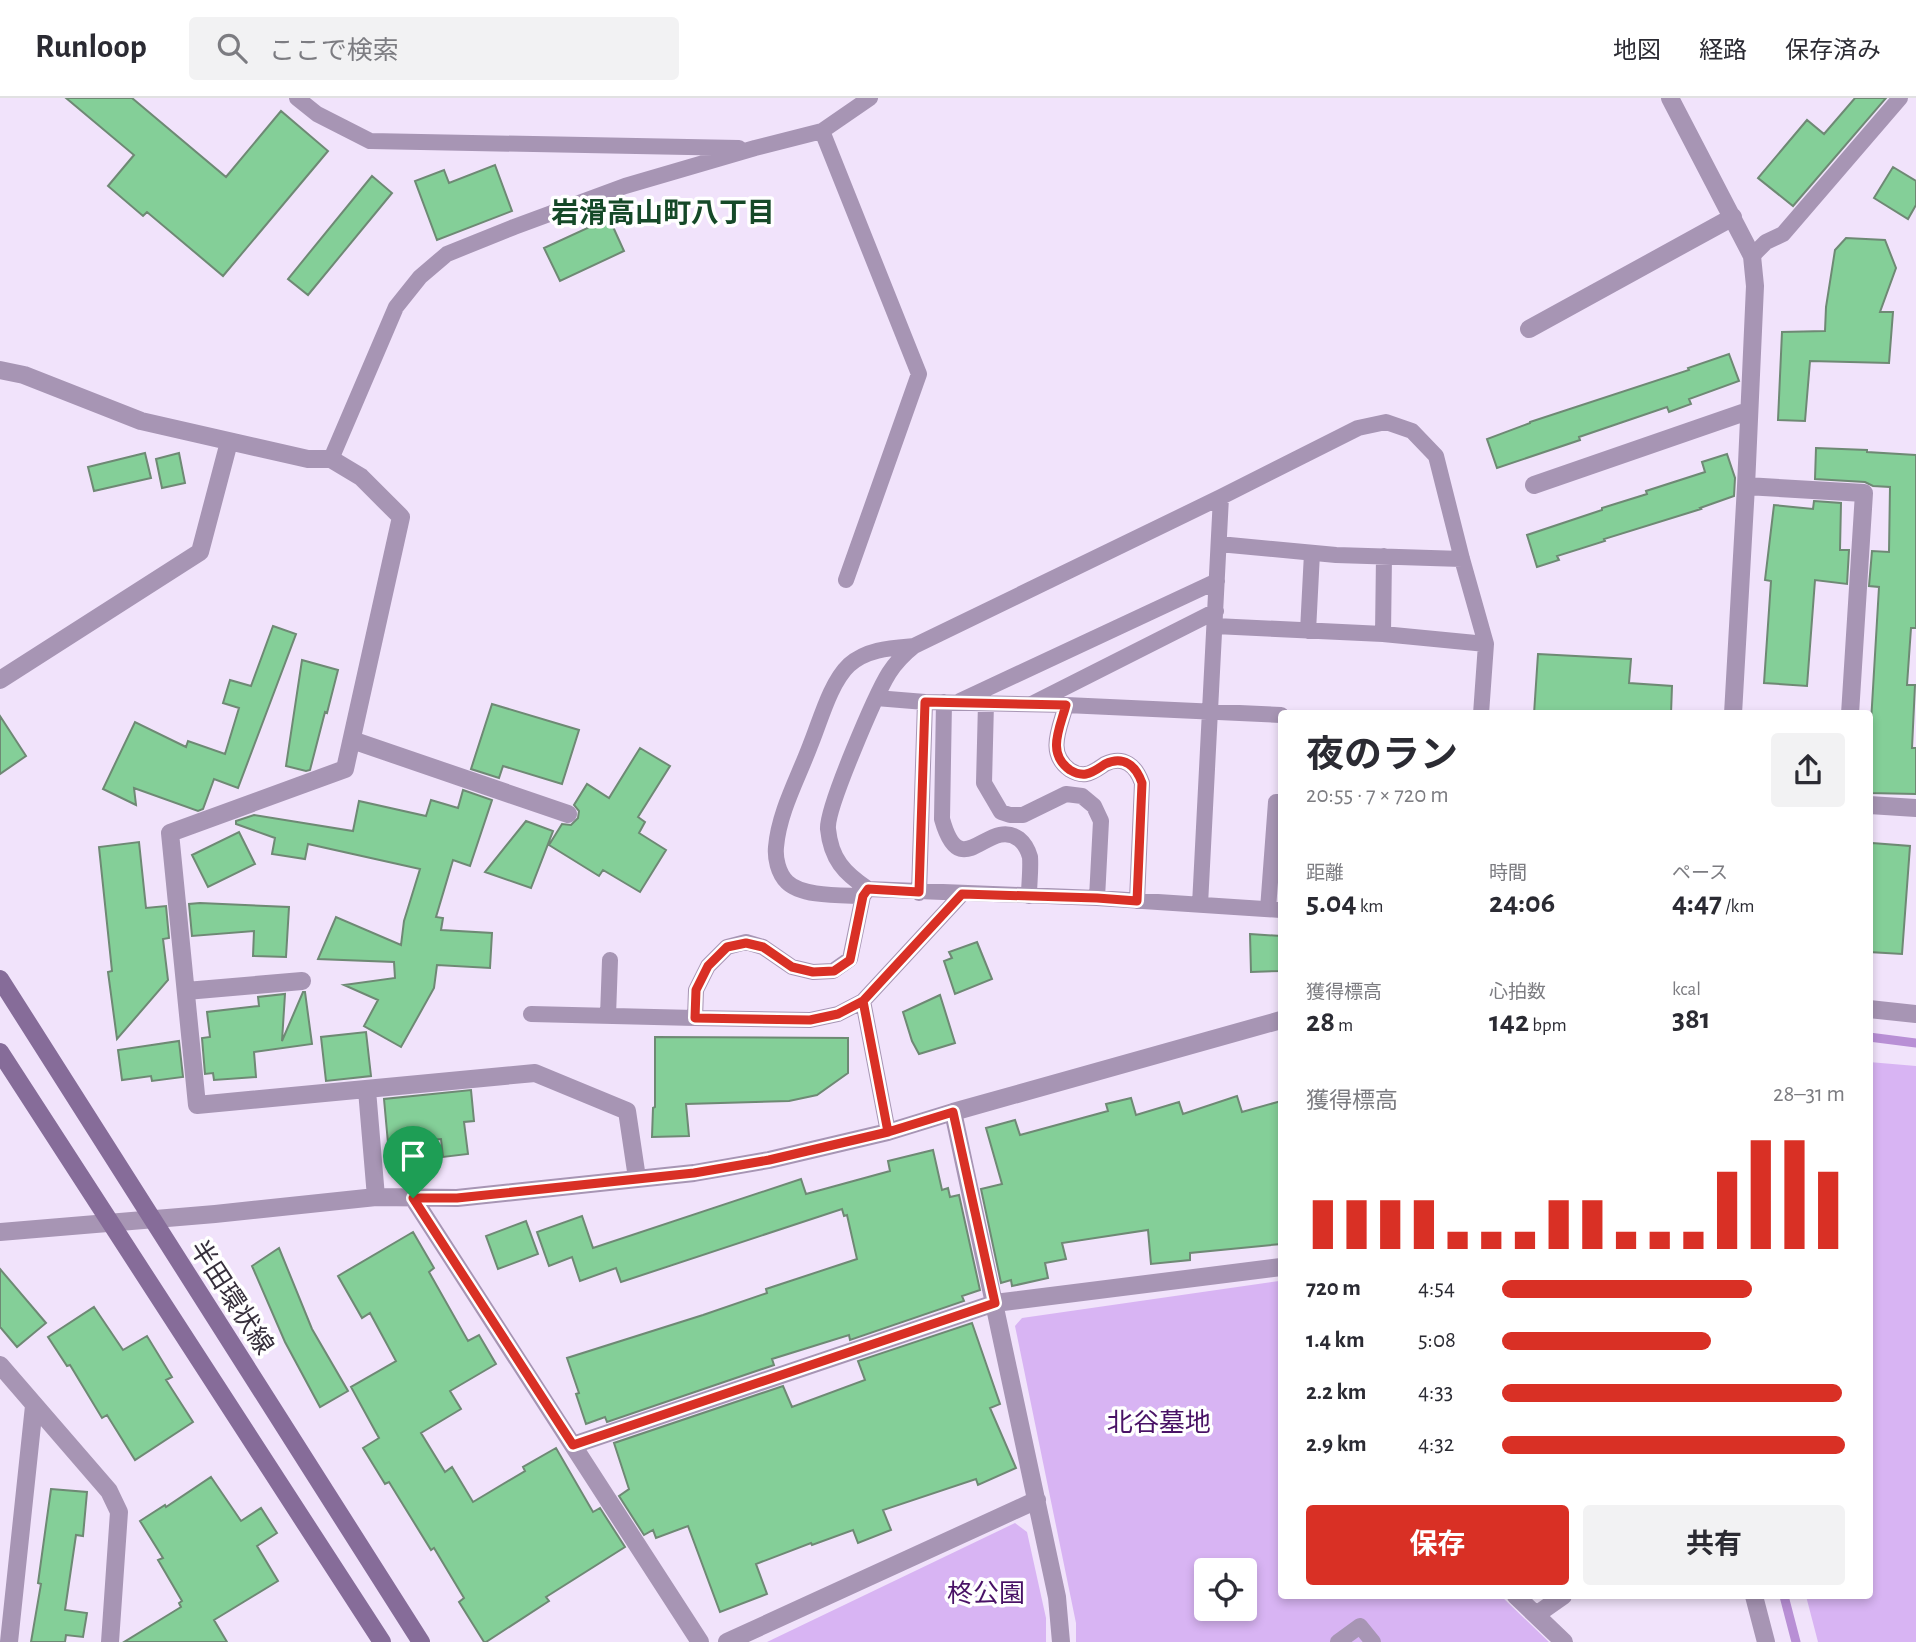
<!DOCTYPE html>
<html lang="ja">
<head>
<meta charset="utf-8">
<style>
	:root { --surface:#fff; --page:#f2f2f3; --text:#2b2b33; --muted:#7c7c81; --line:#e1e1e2; --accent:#d93025 }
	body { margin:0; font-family:"Alegreya Sans","Noto Sans JP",sans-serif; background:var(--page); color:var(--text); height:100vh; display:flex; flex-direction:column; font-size:26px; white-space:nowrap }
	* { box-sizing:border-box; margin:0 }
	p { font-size:23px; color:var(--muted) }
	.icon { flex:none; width:38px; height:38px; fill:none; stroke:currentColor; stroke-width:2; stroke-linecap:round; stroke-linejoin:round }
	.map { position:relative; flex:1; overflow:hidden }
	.side { position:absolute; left:1278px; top:612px; width:595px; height:889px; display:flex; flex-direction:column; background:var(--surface); border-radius:7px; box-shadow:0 4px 10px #0003 }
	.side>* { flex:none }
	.tools { position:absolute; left:1194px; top:1460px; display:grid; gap:14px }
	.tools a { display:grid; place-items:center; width:63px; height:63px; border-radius:7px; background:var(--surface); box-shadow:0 4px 10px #0003; font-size:35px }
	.pin { position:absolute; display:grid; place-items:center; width:60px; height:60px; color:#fff; margin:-72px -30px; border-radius:50% 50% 50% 0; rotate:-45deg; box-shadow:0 0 7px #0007 }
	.pin .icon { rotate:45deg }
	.round { display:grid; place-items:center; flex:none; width:74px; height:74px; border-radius:7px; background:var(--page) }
	.headline { display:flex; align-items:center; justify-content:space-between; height:119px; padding:0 28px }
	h1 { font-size:38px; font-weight:700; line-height:52px }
	.figures { display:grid; grid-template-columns:repeat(3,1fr); gap:10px; height:119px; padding:7px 28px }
	.figures div { display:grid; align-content:center }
	.figures b { font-size:30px; font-weight:700 }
	.figures small { font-size:19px; font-weight:400 }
	.figures p { font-size:19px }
	.chart { height:196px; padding:14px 28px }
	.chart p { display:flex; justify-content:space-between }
	.chart svg { width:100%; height:126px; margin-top:7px; stroke:var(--accent); stroke-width:6 }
	.primary-button { display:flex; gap:14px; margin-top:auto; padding:14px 28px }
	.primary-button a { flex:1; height:80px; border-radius:7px; background:var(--accent); color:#fff; font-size:28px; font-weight:700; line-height:80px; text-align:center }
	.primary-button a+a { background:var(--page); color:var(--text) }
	ul { padding:0 28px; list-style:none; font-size:23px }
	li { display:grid; grid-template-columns:112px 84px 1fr; align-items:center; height:52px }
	li i { height:18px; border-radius:9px; background:var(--accent) }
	header { display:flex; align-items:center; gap:42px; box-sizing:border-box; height:98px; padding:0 35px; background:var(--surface); border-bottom:2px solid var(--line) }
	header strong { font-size:33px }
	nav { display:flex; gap:38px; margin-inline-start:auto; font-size:24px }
	.search { width:490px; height:63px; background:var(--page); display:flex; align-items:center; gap:18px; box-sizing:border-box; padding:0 24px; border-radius:7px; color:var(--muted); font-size:26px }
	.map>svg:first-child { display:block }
	.green { fill:#d8b4f3; fill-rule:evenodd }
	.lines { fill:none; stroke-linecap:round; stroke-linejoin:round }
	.stream { stroke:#b88fd5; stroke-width:9 }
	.building { fill:#84cf98; stroke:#6e8974; stroke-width:2 }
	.lane { stroke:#a795b4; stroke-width:16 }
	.street { stroke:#a795b4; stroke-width:18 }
	.secondary { stroke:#866c99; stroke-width:18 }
	.route-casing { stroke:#fff; stroke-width:14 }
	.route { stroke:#d93025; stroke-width:9 }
	.labels { text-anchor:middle; stroke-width:7; stroke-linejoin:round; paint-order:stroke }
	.street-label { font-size:26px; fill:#362f3b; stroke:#fff }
	.park-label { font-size:26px; fill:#491266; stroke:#fff }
	.neighbourhood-label { font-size:28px; font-weight:bold; fill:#154928; stroke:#fff }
</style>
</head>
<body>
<header>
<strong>Runloop</strong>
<div class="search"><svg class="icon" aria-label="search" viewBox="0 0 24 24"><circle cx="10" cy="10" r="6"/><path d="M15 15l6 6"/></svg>ここで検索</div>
<nav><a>地図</a><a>経路</a><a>保存済み</a></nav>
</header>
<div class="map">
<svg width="1916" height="1544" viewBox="0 0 1916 1544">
	<rect width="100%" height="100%" fill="#f1e3fb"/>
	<path class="green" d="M 1869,964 L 1916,968 L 1916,1544 L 1818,1544 L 1806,1498 L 1869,1498 Z
		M 1279,1183 L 1281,1186 L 1281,1498 L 1501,1498 L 1549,1544 L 1076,1544 L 1076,1525 L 1015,1228 L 1022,1220 ZM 1206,1472 L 1244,1472 L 1244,1510 L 1206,1510 Z
		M 1015,1425 L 1027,1434 L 1046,1520 L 1046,1544 L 767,1544 Z"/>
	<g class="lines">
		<path class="stream" d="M 1869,939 L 1916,945
			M 1784,1498 L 1796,1544"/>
	</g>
	<path class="building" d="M 66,0 L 132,0 L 226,79 L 281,13 L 328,53 L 223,178 L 147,114 L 143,118 L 108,88 L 134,57 Z
		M 1855,0 L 1886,0 L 1793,108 L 1758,80 L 1807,22 L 1824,36 Z
		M 495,67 L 512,113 L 437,142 L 415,83 L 444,72 L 449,85 Z
		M 1893,69 L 1916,83 L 1916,107 L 1908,121 L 1874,100 Z
		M 372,78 L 392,95 L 308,197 L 288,181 Z
		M 609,120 L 624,153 L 560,183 L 544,150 Z
		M 1846,140 L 1885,142 L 1896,170 L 1880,214 L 1893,214 L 1889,265 L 1810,263 L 1805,323 L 1778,322 L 1782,234 L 1825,233 L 1826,209 L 1835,152 Z
		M 1729,256 L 1739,283 L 1689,301 L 1691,306 L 1669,314 L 1667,309 L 1579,339 L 1580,342 L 1497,370 L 1487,341 L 1530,325 L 1530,324 L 1689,272 L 1688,270 Z
		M 1816,350 L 1867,352 L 1867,354 L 1916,357 L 1916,530 L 1911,530 L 1907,587 L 1915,587 L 1912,650 L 1916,650 L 1916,696 L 1869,695 L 1869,658 L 1879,489 L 1869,488 L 1872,453 L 1889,454 L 1890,389 L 1873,388 L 1865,384 L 1815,381 Z
		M 145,355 L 151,380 L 94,393 L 88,369 Z
		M 179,355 L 185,385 L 162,390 L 156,361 Z
		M 1727,356 L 1735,380 L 1734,398 L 1700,410 L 1701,411 L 1604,441 L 1605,443 L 1557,458 L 1559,462 L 1537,469 L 1527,437 L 1602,412 L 1602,410 L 1647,396 L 1646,393 L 1705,374 L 1702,364 Z
		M 1814,403 L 1841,405 L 1840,452 L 1849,452 L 1847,486 L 1815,482 L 1807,588 L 1764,585 L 1771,483 L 1765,482 L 1774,407 L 1813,411 Z
		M 273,528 L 296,536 L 238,690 L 214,681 L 203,711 L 198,713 L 134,690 L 136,707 L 103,691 L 135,624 L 186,649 L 188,643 L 225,656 L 239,610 L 223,605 L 230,582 L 251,588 Z
		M 1538,556 L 1631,561 L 1629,585 L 1672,588 L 1671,616 L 1534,616 Z
		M 302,562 L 338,572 L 327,615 L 325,614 L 310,672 L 306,673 L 286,668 Z
		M 492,606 L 579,632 L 562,686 L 503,668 L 499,680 L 471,671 Z
		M 0,618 L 26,658 L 0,676 Z
		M 640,650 L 670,668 L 638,719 L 645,724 L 639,735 L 666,752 L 640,794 L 603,772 L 599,778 L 549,747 L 562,726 L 571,727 L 578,720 L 579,713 L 574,707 L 587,686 L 609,700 Z
		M 463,692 L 492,702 L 470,768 L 453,762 L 436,819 L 443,820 L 441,832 L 492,835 L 490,870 L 437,867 L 434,890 L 401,949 L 364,928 L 378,902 L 344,887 L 395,880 L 394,864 L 318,861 L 336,819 L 401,847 L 404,823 L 420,771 L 308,746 L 305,761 L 272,756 L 275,740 L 236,726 L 236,723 L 254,717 L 353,733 L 359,703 L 426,718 L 431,702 L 458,710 Z
		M 526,723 L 553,733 L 531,790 L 485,774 Z
		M 239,734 L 255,766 L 208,789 L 192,757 Z
		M 139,744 L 146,810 L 166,808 L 169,840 L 163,841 L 168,882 L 117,941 L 108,874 L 112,873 L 99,749 Z
		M 1872,745 L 1910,748 L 1902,856 L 1869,854 L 1869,785 Z
		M 200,805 L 289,809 L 286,859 L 253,858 L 254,833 L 192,838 L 189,806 Z
		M 1250,836 L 1281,838 L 1281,873 L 1251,874 Z
		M 977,844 L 992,881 L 955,896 L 944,863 L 952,860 L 949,854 Z
		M 303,894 L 305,894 L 312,946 L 254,954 L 256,979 L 214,982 L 213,975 L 205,976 L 202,940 L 210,939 L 207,914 L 259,908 L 258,899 L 285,896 L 282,943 Z
		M 940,897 L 955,945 L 919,956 L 912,943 L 903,914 Z
		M 366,934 L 371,978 L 326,983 L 321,939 Z
		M 655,939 L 848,940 L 848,975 L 817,997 L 789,1003 L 686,1006 L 689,1038 L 652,1039 L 653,1010 L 655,1009 Z
		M 179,943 L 183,979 L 152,983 L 151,978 L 122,982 L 118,952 Z
		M 471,992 L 474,1023 L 464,1024 L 468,1056 L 443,1059 L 441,1041 L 388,1045 L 384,1001 Z
		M 1237,998 L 1242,1014 L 1281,1003 L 1281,1146 L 1190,1155 L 1190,1162 L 1151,1166 L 1148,1132 L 1062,1145 L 1066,1161 L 1045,1165 L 1048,1180 L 1012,1188 L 1011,1182 L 1001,1185 L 981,1091 L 1002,1086 L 986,1030 L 1015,1022 L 1020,1037 L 1108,1013 L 1106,1006 L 1131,1000 L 1136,1017 L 1179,1004 L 1183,1016 Z
		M 933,1052 L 942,1092 L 948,1090 L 950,1099 L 959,1097 L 980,1192 L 962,1198 L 964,1203 L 850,1242 L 849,1237 L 772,1261 L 774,1267 L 607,1324 L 605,1319 L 586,1326 L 576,1296 L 579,1295 L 567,1260 L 703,1217 L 767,1195 L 766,1191 L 857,1161 L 847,1117 L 844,1118 L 842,1111 L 621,1184 L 616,1170 L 580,1183 L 572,1159 L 549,1168 L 537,1134 L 582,1118 L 593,1150 L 801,1081 L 806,1096 L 890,1073 L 888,1063 Z
		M 526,1123 L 538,1156 L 498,1171 L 486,1138 Z
		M 413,1134 L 434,1170 L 429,1174 L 468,1243 L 479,1237 L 496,1266 L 450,1293 L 461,1311 L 421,1335 L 445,1374 L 452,1369 L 473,1404 L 525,1373 L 523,1369 L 556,1350 L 593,1414 L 600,1410 L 625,1449 L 546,1499 L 549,1503 L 486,1544 L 484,1544 L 459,1504 L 464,1500 L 434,1450 L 431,1452 L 389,1384 L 385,1386 L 363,1350 L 379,1340 L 351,1289 L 396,1263 L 370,1215 L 362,1220 L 338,1178 Z
		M 279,1150 L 312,1231 L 348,1293 L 320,1309 L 285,1244 L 252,1168 Z
		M 0,1171 L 46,1225 L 17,1249 L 0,1229 Z
		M 94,1209 L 123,1252 L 147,1238 L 172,1279 L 166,1282 L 193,1324 L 135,1362 L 107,1317 L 102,1320 L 70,1267 L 67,1268 L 48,1239 Z
		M 972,1225 L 1000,1306 L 990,1310 L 1016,1370 L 978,1387 L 976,1381 L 883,1412 L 891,1432 L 858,1445 L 853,1432 L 812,1447 L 811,1445 L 756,1466 L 767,1496 L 720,1514 L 688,1428 L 656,1440 L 653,1432 L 644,1437 L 619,1398 L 629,1391 L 614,1345 L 783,1288 L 792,1309 L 865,1282 L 858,1263 Z
		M 211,1379 L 241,1423 L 261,1410 L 277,1435 L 257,1448 L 278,1483 L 214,1522 L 227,1544 L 124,1544 L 181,1509 L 179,1505 L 182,1503 L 158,1462 L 163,1460 L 140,1423 L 165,1407 L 166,1409 Z
		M 51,1391 L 87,1394 L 83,1438 L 76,1437 L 65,1512 L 87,1515 L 83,1539 L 66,1537 L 65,1544 L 31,1544 L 41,1486 L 38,1485 Z"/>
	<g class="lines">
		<path class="lane" d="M 297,0 L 317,16 L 370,43 L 739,50
			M 822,33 L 919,276 L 846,482
			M 1752,158 L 1766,144 L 1783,136 L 1900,0
			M 331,361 L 396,209 L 420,179 L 447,156 L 514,129 L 625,88 L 755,50 L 822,33 L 870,0
			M 1219,446 L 1336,457 L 1462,461
			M 1215,528 L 1383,536 L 1486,546
			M 1308,533 L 1312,455
			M 1383,536 L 1384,458
			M 876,600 L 925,604 L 1066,607 L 1281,617
			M 960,603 L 1217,483
			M 944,604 L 942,721 C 961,789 988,718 1019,741 C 1024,745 1028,752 1030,759 C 1031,771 1029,786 1029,798
			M 986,605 L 984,685 L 1001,714 L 1010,717 L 1023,717 L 1066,696 L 1082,698 L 1094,708 L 1101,723 L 1097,800
			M 1032,606 L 1216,513
			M 1066,607 C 1060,630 1046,655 1070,672 C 1075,675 1080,677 1086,676 C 1093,675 1099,670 1105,666 C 1124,657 1136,668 1142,685 L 1137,803
			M 868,791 L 863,798 L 850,861 L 833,873 L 813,874 L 792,869 L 763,849 L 746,844 L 727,849 L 708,868 L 696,892 L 695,920 L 810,922 L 838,916 L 863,903 L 962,796
			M 919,795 L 925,604
			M 863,798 C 842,797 802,799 787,784 C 778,775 775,760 776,749 C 779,714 798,680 810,648 C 820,624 830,585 849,567 C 867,551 891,550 914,548
			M 1200,807 L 1221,399
			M 1268,811 L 1276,704 L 1281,704
			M 1281,812 L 1097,800 L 868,791 C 844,775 831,761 828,731 C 826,711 876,596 889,575 C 896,564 904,556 914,548 L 1221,399 L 1358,330 L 1386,324 L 1412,333 L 1436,358 L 1462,461 L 1486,546 L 1481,616
			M 863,903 L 888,1034
			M 531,916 L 695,920
			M 608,918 L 610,862
			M 1338,1544 L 1360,1528 L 1373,1544"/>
		<path class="street" d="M 1670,0 L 1752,158 L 1755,188 L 1746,388 L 1733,616
			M 1529,231 L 1733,119
			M 0,272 L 24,277 L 141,323 L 308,361 L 331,361 L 361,379 L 401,419 L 345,671 L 170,735 L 197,1007 L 535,975 L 627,1013 L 637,1080
			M 1534,387 L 1748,313
			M 1746,388 L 1864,395 L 1850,616
			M 0,582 L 200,454 L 229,344
			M 352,642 L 568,716
			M 1869,707 L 1916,710
			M 186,893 L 302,883
			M 1869,911 L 1916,916
			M 367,992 L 376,1099
			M 953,1014 L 1057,1499 L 1061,1544
			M 413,1100 L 700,1544
			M 0,1134 L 215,1116 L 376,1099 L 457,1100 L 694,1075 L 769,1062 L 888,1034 L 953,1014 L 1281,922
			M 0,1267 L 109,1393 L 119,1414 L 110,1544
			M 573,1347 L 995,1205 L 1281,1169
			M 1516,1498 L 1564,1544
			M 1754,1498 L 1766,1544
			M 1536,1517 L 1563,1498
			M 9,1544 L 34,1308
			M 727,1544 L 1037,1402"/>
		<path class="secondary" d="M 0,881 L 421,1544
			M 0,954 L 382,1544"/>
	</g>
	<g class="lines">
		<g class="route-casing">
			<path id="route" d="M 413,1100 L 457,1100 L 694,1075 L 769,1062 L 888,1034 L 863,903 L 962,796 L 1097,800 L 1137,803 L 1142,685 C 1136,668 1124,657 1105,666 C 1099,670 1093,675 1086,676 C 1080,677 1075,675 1070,672 C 1046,655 1060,630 1066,607 L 925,604 L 919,794 L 868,791 L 863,798 L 850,862 L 834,873 L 813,874 L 792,869 L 763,849 L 746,845 L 727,849 L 708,868 L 696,892 L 695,920 L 810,922 L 838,916 L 863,903 L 888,1034 L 953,1014 L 995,1205 L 573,1347 L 413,1100"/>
		</g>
		<use href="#route" class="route"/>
	</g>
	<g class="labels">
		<g class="street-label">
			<text transform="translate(232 1199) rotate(57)" y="9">半田環状線</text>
		</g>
		<g class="park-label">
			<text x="1159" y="1333">北谷墓地</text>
			<text x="986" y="1504">柊公園</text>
		</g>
		<g class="neighbourhood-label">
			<text x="663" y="124">岩滑高山町八丁目</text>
		</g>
	</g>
</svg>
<div class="tools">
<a><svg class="icon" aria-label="locate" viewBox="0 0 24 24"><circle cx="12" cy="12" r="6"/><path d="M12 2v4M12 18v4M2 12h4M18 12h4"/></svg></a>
</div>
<div class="pin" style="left:413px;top:1100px;background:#1e9e55"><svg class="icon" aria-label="arrive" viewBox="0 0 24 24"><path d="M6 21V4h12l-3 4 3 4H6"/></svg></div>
<section class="side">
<div class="headline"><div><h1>夜のラン</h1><p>20:55 · 7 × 720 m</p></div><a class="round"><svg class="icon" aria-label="share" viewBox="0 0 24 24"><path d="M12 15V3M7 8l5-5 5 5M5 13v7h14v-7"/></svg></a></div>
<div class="figures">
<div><p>距離</p><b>5.04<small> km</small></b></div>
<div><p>時間</p><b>24:06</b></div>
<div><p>ペース</p><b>4:47<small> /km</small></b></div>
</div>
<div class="figures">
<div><p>獲得標高</p><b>28<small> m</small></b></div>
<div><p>心拍数</p><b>142<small> bpm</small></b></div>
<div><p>kcal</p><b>381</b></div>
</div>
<div class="chart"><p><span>獲得標高</span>28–31 m</p>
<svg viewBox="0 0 160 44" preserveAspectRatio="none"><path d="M5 44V27M15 44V27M25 44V27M35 44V27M45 44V38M55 44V38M65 44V38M75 44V27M85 44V27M95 44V38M105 44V38M115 44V38M125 44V17M135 44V6M145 44V6M155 44V17"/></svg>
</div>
<ul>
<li><b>720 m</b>4:54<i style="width:73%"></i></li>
<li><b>1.4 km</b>5:08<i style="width:61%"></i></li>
<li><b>2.2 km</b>4:33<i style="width:99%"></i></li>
<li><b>2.9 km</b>4:32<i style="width:100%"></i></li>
</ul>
<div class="primary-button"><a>保存</a><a>共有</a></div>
</section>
</div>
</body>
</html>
